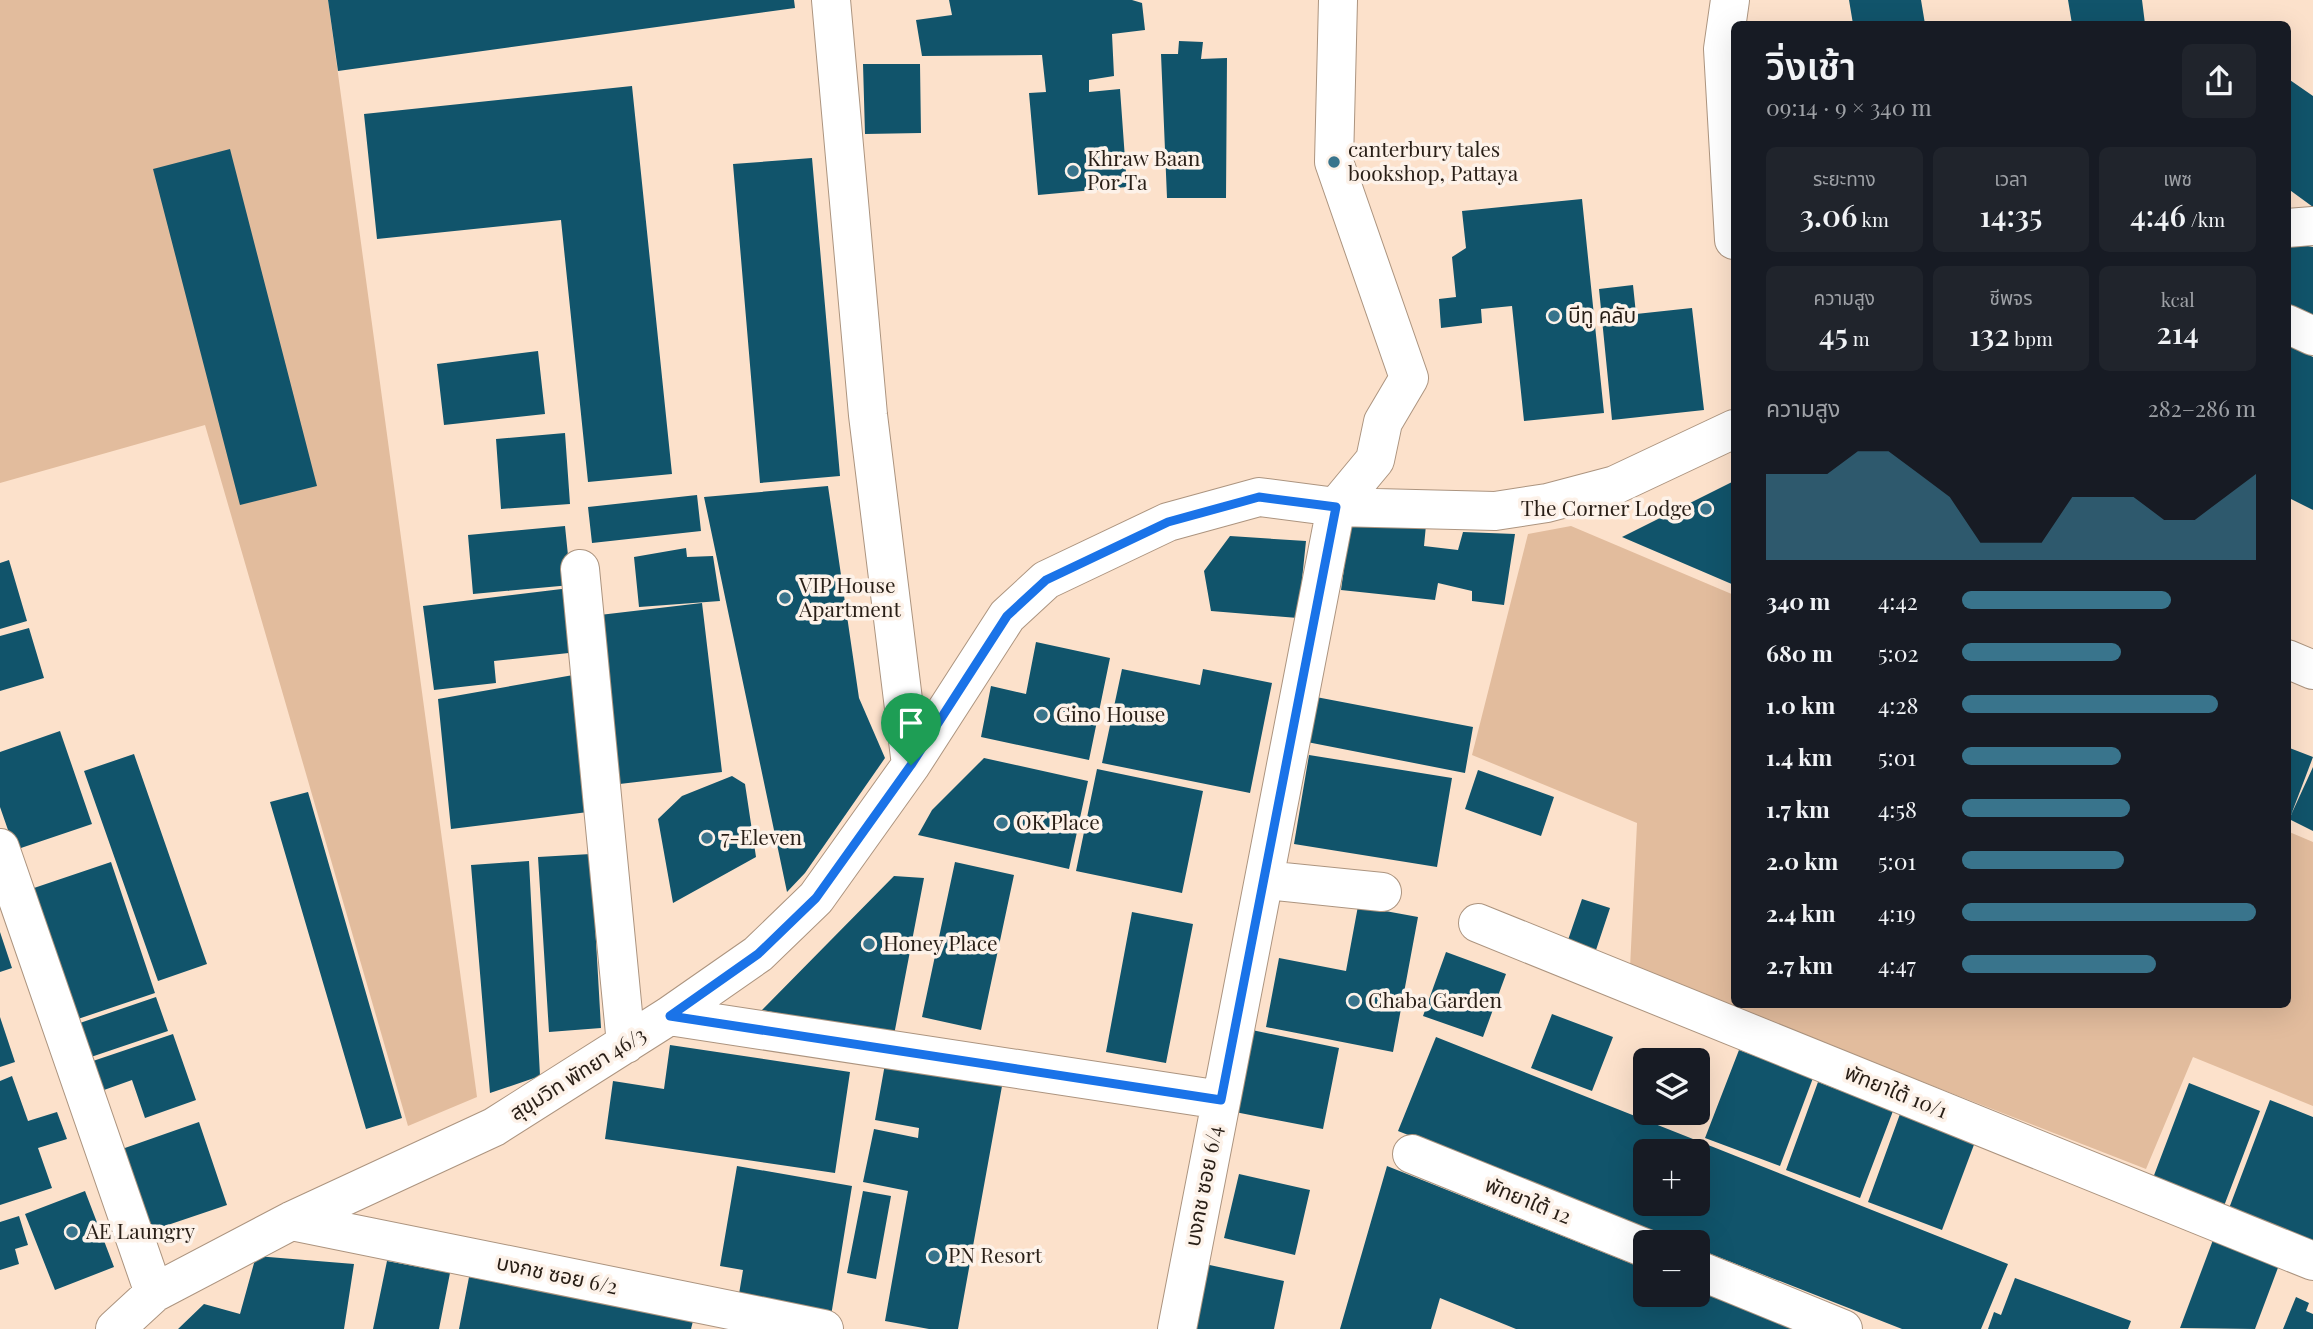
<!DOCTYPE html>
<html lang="th">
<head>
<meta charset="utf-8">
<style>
	:root { --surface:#171b24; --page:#20242c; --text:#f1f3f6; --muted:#9ea1a6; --accent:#39748c }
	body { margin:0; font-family:"Playfair Display","Noto Sans Thai",serif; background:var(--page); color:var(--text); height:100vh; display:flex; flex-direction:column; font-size:26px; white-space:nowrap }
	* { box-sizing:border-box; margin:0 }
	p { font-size:23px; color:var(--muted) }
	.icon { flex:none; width:38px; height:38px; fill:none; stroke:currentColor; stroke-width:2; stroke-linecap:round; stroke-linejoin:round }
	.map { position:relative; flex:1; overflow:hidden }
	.panel { position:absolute; left:1731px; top:21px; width:560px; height:987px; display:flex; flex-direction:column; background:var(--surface); border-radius:10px; box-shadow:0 7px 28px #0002 }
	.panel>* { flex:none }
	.buttons { position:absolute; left:1633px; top:1048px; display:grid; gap:14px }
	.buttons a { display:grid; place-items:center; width:77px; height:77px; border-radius:10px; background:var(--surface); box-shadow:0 7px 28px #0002; font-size:35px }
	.pin { position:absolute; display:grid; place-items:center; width:60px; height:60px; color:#fff; margin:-72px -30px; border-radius:50% 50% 50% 0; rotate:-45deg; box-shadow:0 0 7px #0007 }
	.pin .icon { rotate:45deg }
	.round { display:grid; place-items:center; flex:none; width:74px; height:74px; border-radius:10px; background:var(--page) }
	.summary { display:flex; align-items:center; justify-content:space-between; height:119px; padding:0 35px }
	h1 { font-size:38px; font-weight:600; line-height:52px }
	.stats { display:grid; grid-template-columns:repeat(3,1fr); gap:10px; height:119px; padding:7px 35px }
	.stats div { display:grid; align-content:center; border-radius:10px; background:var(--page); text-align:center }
	.stats b { font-size:30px; font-weight:600 }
	.stats small { font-size:19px; font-weight:400 }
	.stats p { font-size:19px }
	.chart { height:196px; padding:14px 35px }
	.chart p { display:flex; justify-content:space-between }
	.chart svg { width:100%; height:126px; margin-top:7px; fill:var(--accent); opacity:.7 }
	ul { padding:0 35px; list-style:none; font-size:23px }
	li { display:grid; grid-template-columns:112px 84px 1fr; align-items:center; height:52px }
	li i { height:18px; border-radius:9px; background:var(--accent) }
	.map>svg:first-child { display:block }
	.green { fill:#e2bc9d }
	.building { fill:#11546b; fill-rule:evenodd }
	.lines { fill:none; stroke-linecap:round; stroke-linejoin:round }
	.minor-casing { stroke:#ac947f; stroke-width:40 }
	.minor { stroke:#fff; stroke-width:38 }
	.route-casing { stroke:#fff; stroke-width:14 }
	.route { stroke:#1a73e8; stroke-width:9 }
	.poi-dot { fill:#39748c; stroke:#fdf2e9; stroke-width:2.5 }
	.labels { text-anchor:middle; stroke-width:7; stroke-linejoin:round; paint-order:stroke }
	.poi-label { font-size:21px; fill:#281e16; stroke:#fdf2e9; text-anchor:start }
	.street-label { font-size:21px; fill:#281e16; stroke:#fdf2e9 }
</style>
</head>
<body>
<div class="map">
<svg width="2313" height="1329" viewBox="0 0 2313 1329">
	<rect width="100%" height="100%" fill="#fce1cb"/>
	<path class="green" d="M 0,0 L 328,0 L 477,1097 L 408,1126 L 205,425 L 0,483 Z
		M 1571,526 L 1734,595 L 1734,1004 L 2287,1004 L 2287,831 L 2313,842 L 2313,1106 L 2193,1057 L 2146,1169 L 1630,968 L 1637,823 L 1472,755 L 1528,534 Z"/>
	<path class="building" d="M 328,0 L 794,0 L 795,8 L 338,71 Z
		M 949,0 L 1132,0 L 1142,3 L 1145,30 L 1112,34 L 1114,76 L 1089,80 L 1089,92 L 1120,89 L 1127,187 L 1038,195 L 1029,93 L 1046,92 L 1042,55 L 922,56 L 916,20 L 952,15 Z
		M 1849,0 L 1921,0 L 1925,24 L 1853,24 Z
		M 2068,0 L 2142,0 L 2145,24 L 2072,24 Z
		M 1179,41 L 1203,42 L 1201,59 L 1227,58 L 1226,198 L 1167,198 L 1161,54 L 1178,54 Z
		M 863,64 L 920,64 L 921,133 L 865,134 Z
		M 2287,78 L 2313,96 L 2313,207 L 2287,188 Z
		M 632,86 L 672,474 L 588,482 L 561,220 L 377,239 L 364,114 Z
		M 230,149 L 317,486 L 240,505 L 153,169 Z
		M 812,158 L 840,476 L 760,483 L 733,164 Z
		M 1582,199 L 1604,413 L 1524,421 L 1512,306 L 1481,309 L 1482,323 L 1441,328 L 1439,299 L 1456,297 L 1452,257 L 1466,248 L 1462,211 Z
		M 2287,242 L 2313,247 L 2313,316 L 2287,304 Z
		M 1633,285 L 1636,314 L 1692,308 L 1704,410 L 1612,420 L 1599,289 Z
		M 2287,344 L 2313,357 L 2313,510 L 2287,497 Z
		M 538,351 L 545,414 L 444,425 L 437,364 Z
		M 565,433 L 570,504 L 501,509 L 496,439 Z
		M 1734,481 L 1734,585 L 1622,537 Z
		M 828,486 L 859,698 L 885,758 L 805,873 L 787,892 L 704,497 Z
		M 697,495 L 701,531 L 592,543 L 588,507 Z
		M 1426,525 L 1424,546 L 1458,550 L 1463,532 L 1515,534 L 1504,605 L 1472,601 L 1472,591 L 1438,583 L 1435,600 L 1341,590 L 1350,526 Z
		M 565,526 L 571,585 L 473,594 L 468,535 Z
		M 1230,536 L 1306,541 L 1298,618 L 1211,611 L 1204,571 Z
		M 686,548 L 687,557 L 713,556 L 720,601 L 639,607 L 634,557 Z
		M 9,560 L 27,621 L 0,629 L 0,563 Z
		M 570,588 L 578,652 L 494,661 L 496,683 L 434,690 L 423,606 Z
		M 702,603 L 722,772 L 611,785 L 591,616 Z
		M 29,628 L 44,678 L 0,691 L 0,636 Z
		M 1036,642 L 1110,658 L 1089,760 L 981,737 L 991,686 L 1026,694 Z
		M 1122,669 L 1200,685 L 1203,669 L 1272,683 L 1250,793 L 1102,763 Z
		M 579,674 L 588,812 L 451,829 L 438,699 Z
		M 1316,697 L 1473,727 L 1465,773 L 1307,742 Z
		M 60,731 L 92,824 L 15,850 L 0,807 L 0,752 Z
		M 2287,747 L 2313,757 L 2291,815 L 2313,767 L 2313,831 L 2287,818 Z
		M 134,754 L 207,964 L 158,981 L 84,771 Z
		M 1309,755 L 1452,778 L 1437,867 L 1294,844 Z
		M 984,758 L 1088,781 L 1069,869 L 918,835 L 932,810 Z
		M 1097,769 L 1203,791 L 1182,893 L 1076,871 Z
		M 1478,770 L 1554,797 L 1541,836 L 1465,809 Z
		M 732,776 L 745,784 L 756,857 L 673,903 L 658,819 L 682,796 Z
		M 308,792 L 402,1118 L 366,1129 L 270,802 Z
		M 591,854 L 601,1028 L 549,1032 L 538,857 Z
		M 529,861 L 540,1076 L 490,1093 L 471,865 Z
		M 111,862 L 155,993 L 75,1020 L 31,889 Z
		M 955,862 L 1014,875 L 981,1030 L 922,1017 Z
		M 894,876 L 924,878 L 894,1035 L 762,1010 Z
		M 1582,899 L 1610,908 L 1596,950 L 1568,940 Z
		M 1358,906 L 1418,917 L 1393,1052 L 1266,1027 L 1279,958 L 1346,971 Z
		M 1132,912 L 1193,924 L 1166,1063 L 1106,1052 Z
		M 0,932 L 12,968 L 0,972 Z
		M 1446,952 L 1506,974 L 1483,1037 L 1423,1016 Z
		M 156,997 L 168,1031 L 88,1058 L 77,1024 Z
		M 1552,1014 L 1613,1037 L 1592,1091 L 1531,1068 Z
		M 0,1017 L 15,1062 L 0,1067 Z
		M 1252,1030 L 1339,1048 L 1323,1129 L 1235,1112 Z
		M 173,1034 L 196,1100 L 145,1118 L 132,1080 L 104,1090 L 93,1061 Z
		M 1436,1037 L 2008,1264 L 1981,1329 L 1902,1329 L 1698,1249 L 1698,1242 L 1682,1242 L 1398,1131 ZM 1645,1152 L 1698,1152 L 1698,1204 L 1645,1204 Z
		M 670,1045 L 850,1072 L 835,1173 L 605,1139 L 613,1081 L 664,1089 Z
		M 1739,1050 L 1813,1078 L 1780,1166 L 1705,1138 Z
		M 885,1064 L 1002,1086 L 958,1329 L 929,1329 L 885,1321 L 908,1191 L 863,1182 L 874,1129 L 918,1138 L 919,1128 L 875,1120 Z
		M 12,1076 L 28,1121 L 57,1112 L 67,1139 L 38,1148 L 52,1188 L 0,1205 L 0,1081 Z
		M 1818,1082 L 1893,1111 L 1860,1198 L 1786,1170 Z
		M 2189,1083 L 2260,1111 L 2224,1206 L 2153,1178 Z
		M 2270,1100 L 2313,1117 L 2313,1244 L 2228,1211 Z
		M 1900,1114 L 1975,1142 L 1942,1230 L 1868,1202 Z
		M 199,1122 L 227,1205 L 150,1231 L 122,1149 Z
		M 737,1166 L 852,1186 L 831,1316 L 738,1300 L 743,1270 L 720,1266 Z
		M 1387,1166 L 1645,1269 L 1645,1295 L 1698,1295 L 1698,1290 L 1795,1329 L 1516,1329 L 1440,1298 L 1431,1329 L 1340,1329 Z
		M 1239,1174 L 1310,1190 L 1295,1255 L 1224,1238 Z
		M 85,1191 L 114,1267 L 55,1290 L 25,1214 Z
		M 863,1191 L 891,1196 L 876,1279 L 847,1273 Z
		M 19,1216 L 28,1245 L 15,1249 L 19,1264 L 0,1270 L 0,1222 Z
		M 2213,1240 L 2279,1265 L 2255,1329 L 2180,1328 Z
		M 256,1256 L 354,1264 L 344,1329 L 178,1329 L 204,1304 L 240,1314 Z
		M 387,1261 L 450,1273 L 439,1329 L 373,1329 Z
		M 1205,1264 L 1284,1281 L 1274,1329 L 1191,1329 Z
		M 469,1277 L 693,1321 L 691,1329 L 459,1329 Z
		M 2015,1278 L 2131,1321 L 2128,1329 L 1988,1329 L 1994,1312 L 2001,1315 Z
		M 2296,1297 L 2309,1303 L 2306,1311 L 2313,1314 L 2313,1329 L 2283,1329 Z"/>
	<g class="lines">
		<g class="minor-casing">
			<path id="minor" d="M 831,0 L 868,415 L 911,765
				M 1730,0 L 1723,49 L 1734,240
				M 2287,228 L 2313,226
				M 2287,324 L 2313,336
				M 580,569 L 626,1044
				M 2287,659 L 2313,670
				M 0,848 L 154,1293
				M 1265,880 L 1382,892
				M 1478,923 L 2313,1261
				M 669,1016 L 1221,1100
				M 1412,1154 L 1645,1248
				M 291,1221 L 824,1329
				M 1698,1270 L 1843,1329
				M 115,1329 L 154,1293 L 291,1221 L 494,1127 L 669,1016 L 758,954 L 816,898 L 911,765 L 1007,616 L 1046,580 L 1168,522 L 1259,497 L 1336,507 L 1495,511 L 1547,503 L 1615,485 L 1734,429
				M 1177,1329 L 1336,507 L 1375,460 L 1383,422 L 1409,378 L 1334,162 L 1338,0"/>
		</g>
		<use href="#minor" class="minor"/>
	</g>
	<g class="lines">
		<g class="route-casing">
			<path id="route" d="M 1259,497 L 1336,507 L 1221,1100 L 670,1016 L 758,954 L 816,898 L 911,765 L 1007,616 L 1046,580 L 1168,522 Z"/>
		</g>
		<use href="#route" class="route"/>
	</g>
	<g class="poi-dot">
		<circle cx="1334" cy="162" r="7"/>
		<circle cx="1073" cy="171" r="7"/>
		<circle cx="1554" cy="316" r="7"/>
		<circle cx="1706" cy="509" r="7"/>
		<circle cx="785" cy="598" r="7"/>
		<circle cx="1042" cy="715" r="7"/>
		<circle cx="1002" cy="823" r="7"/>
		<circle cx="707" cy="838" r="7"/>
		<circle cx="869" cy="944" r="7"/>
		<circle cx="1354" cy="1001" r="7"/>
		<circle cx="72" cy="1232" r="7"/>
		<circle cx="934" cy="1256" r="7"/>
	</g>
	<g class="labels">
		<g class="poi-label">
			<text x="1348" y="157">canterbury tales<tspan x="1348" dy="24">bookshop, Pattaya</tspan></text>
			<text x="1087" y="166">Khraw Baan<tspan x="1087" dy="24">Por Ta</tspan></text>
			<text x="1568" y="323">บีทู คลับ</text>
			<text x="1692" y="516" text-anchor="end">The Corner Lodge</text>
			<text x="799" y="593">VIP House<tspan x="799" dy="24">Apartment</tspan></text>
			<text x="1056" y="722">Gino House</text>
			<text x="1016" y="830">OK Place</text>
			<text x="721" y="845">7-Eleven</text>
			<text x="883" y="951">Honey Place</text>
			<text x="1368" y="1008">Chaba Garden</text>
			<text x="86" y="1239">AE Laungry</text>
			<text x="948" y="1263">PN Resort</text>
		</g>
		<g class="street-label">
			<text transform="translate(578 1074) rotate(-32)" y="7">สุขุมวิท พัทยา 46/3</text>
			<text transform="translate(1896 1092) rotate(22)" y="7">พัทยาใต้ 10/1</text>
			<text transform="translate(1204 1186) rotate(-79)" y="7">บงกช ซอย 6/4</text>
			<text transform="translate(1528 1201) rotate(22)" y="7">พัทยาใต้ 12</text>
			<text transform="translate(557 1275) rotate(12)" y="7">บงกช ซอย 6/2</text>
		</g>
	</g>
</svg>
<div class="buttons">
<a><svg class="icon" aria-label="layers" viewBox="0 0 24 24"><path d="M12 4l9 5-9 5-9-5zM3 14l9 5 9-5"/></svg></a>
<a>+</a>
<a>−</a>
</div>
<div class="pin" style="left:911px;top:765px;background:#1e9e55"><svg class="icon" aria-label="arrive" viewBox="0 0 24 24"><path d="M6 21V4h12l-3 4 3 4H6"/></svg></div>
<section class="panel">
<div class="summary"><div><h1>วิ่งเช้า</h1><p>09:14 · 9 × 340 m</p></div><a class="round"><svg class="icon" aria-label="share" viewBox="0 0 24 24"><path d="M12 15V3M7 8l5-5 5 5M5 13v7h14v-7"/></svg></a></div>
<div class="stats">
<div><p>ระยะทาง</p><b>3.06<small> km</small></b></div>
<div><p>เวลา</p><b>14:35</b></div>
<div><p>เพซ</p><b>4:46<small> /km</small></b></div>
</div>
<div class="stats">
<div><p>ความสูง</p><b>45<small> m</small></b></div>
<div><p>ชีพจร</p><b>132<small> bpm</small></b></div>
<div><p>kcal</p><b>214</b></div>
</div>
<div class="chart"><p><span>ความสูง</span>282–286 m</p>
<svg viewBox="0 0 160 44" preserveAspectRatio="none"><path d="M0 44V14L10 14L20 14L30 6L40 6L50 14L60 22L70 38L80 38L90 38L100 22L110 22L120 22L130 30L140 30L150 22L160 14V44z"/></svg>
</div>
<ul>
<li><b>340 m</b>4:42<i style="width:71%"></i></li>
<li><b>680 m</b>5:02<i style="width:54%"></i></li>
<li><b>1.0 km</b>4:28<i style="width:87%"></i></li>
<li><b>1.4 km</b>5:01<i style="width:54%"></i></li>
<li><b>1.7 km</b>4:58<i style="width:57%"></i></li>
<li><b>2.0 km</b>5:01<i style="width:55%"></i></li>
<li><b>2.4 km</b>4:19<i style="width:100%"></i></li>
<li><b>2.7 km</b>4:47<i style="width:66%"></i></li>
</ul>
</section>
</div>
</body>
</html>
